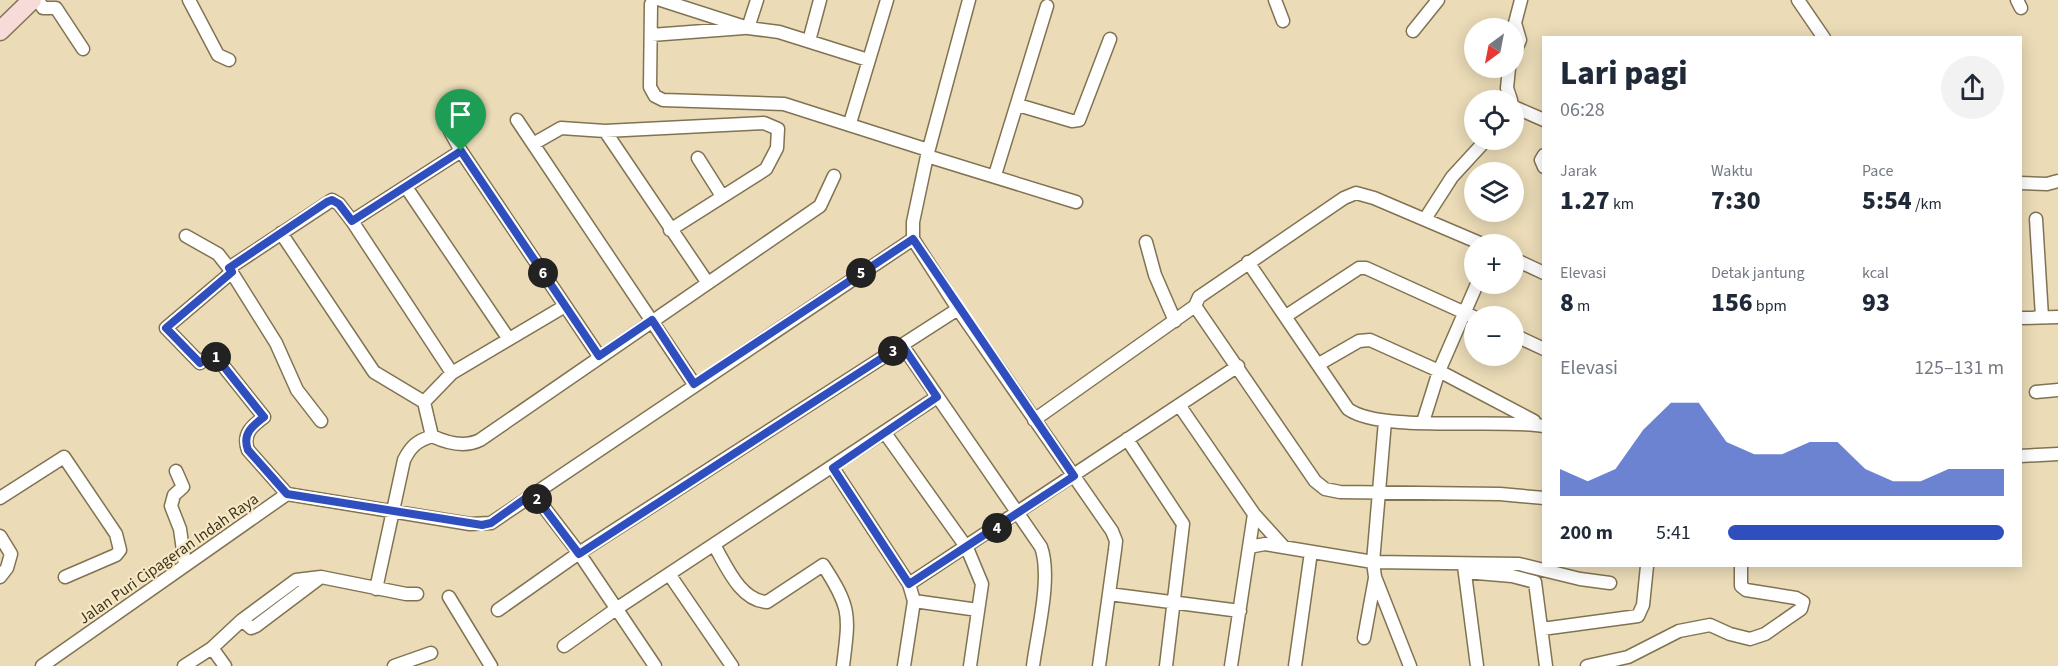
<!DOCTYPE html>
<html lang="id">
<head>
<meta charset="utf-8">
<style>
	:root { --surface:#fff; --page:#f2f2f3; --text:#1f2937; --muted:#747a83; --accent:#2f4fbf }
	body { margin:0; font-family:"Source Sans 3",sans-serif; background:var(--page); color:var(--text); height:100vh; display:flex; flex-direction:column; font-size:22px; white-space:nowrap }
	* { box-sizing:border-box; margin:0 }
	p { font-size:20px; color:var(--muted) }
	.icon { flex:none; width:33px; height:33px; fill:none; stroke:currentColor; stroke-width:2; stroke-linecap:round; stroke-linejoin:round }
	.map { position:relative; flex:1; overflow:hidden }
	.sheet { position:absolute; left:1542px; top:36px; width:480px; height:531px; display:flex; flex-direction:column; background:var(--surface); border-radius:0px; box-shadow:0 3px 15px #0003 }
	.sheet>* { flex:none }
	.needle { width:39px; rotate:212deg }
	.tools { position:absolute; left:1464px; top:18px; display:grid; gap:12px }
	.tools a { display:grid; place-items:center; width:60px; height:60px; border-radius:50%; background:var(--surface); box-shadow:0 3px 15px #0003; font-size:30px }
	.pin { position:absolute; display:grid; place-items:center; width:51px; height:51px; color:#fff; margin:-62px -26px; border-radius:50% 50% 50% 0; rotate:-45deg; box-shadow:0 0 6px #0007 }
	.pin .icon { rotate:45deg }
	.km { position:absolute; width:30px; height:30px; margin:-15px; border-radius:50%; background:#222; color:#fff; font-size:16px; line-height:30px; text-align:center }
	.round { display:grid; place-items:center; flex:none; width:63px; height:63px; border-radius:32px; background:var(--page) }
	.headline { display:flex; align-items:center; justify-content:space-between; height:102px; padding:0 18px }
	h1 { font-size:33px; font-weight:800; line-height:45px }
	.stats { display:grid; grid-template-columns:repeat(3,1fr); gap:9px; height:102px; padding:6px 18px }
	.stats div { display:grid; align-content:center }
	.stats b { font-size:26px; font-weight:800 }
	.stats small { font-size:16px; font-weight:400 }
	.stats p { font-size:16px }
	.chart { height:168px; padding:12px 18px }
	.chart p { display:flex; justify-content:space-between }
	.chart svg { width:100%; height:108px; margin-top:6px; fill:var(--accent); opacity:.7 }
	ul { padding:0 18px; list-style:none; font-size:20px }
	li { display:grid; grid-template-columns:96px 72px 1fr; align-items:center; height:45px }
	li i { height:15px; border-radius:8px; background:var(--accent) }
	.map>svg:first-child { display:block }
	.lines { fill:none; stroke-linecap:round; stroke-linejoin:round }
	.street-casing { stroke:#817352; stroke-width:15 }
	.secondary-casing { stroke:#817352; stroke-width:21 }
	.street { stroke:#fff; stroke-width:12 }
	.secondary { stroke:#f6dbd8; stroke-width:18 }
	.route-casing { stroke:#fff; stroke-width:12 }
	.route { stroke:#2f4fbf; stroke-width:8 }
	.labels { text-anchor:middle; stroke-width:4.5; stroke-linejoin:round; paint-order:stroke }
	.street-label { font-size:16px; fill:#393324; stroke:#f8e8c4 }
</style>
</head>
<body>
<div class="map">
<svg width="2058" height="666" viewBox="0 0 2058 666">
	<rect width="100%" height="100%" fill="#ebdbb7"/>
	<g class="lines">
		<g class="street-casing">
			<path id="street" d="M 38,0 L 43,8 L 56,8 L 83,49
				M 189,0 L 218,55 L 229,60
				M 654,0 L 651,4 L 650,87 L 655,96 L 663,100 L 784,104 L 928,150
				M 661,0 L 748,28 L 779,32 L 868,60
				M 969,0 L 927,156 L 913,222 L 913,239 L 958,309 L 1112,531 L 1116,541 L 1115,550 L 1099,666
				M 1275,0 L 1283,21
				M 1798,0 L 1824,38
				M 2017,0 L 2021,8
				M 748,28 L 757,0
				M 1413,31 L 1438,0
				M 651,35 L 744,28
				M 809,41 L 820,0
				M 1514,54 L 1520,40 L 1515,23 L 1521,0
				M 1509,68 L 1507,88 L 1511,100
				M 1018,105 L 1072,121 L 1079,120 L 1110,39
				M 1514,107 L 1544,120
				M 456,120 L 450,131 L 461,151 L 599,356
				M 517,120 L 694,384
				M 850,123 L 887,0
				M 605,131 L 707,282
				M 533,144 L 561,128 L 605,131 L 764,123 L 778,129 L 777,148 L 766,169 L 670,230
				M 1544,155 L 1541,160 L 1544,167
				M 927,156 L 1076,202
				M 698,158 L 722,196
				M 995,175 L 1047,6
				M 2020,183 L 2047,184 L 2058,181
				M 406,187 L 508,338
				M 1425,219 L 1452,177 L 1486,140
				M 2036,219 L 2042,317
				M 352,221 L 461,151
				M 281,233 L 374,372 L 424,402
				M 186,236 L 218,254 L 229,268
				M 1146,242 L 1155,275 L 1175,321
				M 1514,259 L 1544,273
				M 1248,262 L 1348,409 C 1381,433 1496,418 1544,426
				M 232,272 L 166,328 L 200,363 L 211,354 L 217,358 L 264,417
				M 565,306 L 452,373 L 424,402 L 432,436 C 447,443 464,448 480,440 L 820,206 L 834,176
				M 1195,306 L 1315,481 L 1325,489 L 1340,492 L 1500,494 L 1544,498
				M 1286,316 L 1359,268 L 1366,268 L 1474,317
				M 2020,318 L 2058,317
				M 1514,335 L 1544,349
				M 902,345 L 1041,547 C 1052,577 1037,634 1033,666
				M 1319,364 L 1359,341 L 1370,340 L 1439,371 L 1534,421
				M 2036,392 L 2058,390
				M 1179,405 L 1254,514 L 1283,546
				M 264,417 C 252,426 242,434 248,450 L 287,494
				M 1034,420 L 1195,306 L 1199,297 L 1344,198 L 1356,193 L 1374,198 L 1482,244
				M 321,421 L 297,390 L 276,343 L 229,268 L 332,200 L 339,204 L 352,221 L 452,373
				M 1385,421 L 1373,562 L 1375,577 L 1410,666
				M 1423,422 L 1439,371 L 1477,284
				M 885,433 L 967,548 L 982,584 L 970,666
				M 1127,439 L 1183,524 L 1166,666
				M 2020,456 L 2058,454
				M 833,468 L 909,584 L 914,601 L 904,666
				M 176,471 L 183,487 L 174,495 L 171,506 L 180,529 L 185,565
				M 533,493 L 579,553 L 655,666
				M 0,498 L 64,457 L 116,534 L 120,550 L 116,555 L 65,577
				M 0,536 L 11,554 L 7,568 L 0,577
				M 714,545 C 726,565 740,601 767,602 L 823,565 C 852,609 849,616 843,666
				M 1249,547 L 1265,544 L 1373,562 L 1519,564 L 1580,579 L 1610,583
				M 1464,566 L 1477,666
				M 1465,572 L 1512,576 L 1535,582 L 1546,666
				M 669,574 L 732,666
				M 909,584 L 1238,366
				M 376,589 L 404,460 C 411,446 417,441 432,436
				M 1109,594 L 1240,611
				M 449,597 L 491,666
				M 914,601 L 978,610
				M 498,610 L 579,553 L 958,309
				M 242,620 L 251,628 L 256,626 L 321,577
				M 1542,629 L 1638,616 L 1643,605 L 1647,566
				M 1364,638 L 1375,578
				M 564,646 L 616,609 L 937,397
				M 212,648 L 225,666
				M 42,666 L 287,494 L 470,524 L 491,523 L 913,239
				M 184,666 L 212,648 L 242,620 L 296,580 L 321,577 L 406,594 L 417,594
				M 394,666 L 431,653
				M 1231,666 L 1254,514
				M 1295,666 L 1311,552
				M 1587,666 L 1628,657 L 1679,631 L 1710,625 L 1730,634 L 1750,639 L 1765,634 L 1801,609 L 1803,602 L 1796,598 L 1746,590 L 1741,586 L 1741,566"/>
		</g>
		<g class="secondary-casing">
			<path id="secondary" d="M 0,31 L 32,0"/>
		</g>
		<use href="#street" class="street"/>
		<use href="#secondary" class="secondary"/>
	</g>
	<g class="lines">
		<g class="route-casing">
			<path id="route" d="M 461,151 L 599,356 L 652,320 L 694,384 L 913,239 L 1074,476 L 909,584 L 833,468 L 937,397 L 902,345 L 579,554 L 533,493 L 491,523 L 482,525 L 287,494 L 248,450 C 242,434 252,426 264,417 L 217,358 L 212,354 L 200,363 L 166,328 L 232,272 L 229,268 L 327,202 L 332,200 L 339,204 L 352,221 Z"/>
		</g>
		<use href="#route" class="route"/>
	</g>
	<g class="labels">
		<g class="street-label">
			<text transform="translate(168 558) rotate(-35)" y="6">Jalan Puri Cipageran Indah Raya</text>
		</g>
	</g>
</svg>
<div class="tools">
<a><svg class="needle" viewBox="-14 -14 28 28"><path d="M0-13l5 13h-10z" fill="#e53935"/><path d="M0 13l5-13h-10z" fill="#747a83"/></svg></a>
<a><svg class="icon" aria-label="locate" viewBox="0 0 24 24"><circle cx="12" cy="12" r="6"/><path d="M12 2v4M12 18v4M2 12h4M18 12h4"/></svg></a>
<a><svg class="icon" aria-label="layers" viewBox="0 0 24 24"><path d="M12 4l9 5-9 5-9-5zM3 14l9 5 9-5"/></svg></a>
<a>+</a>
<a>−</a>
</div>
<div class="pin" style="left:461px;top:151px;background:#1e9e55"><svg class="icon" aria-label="arrive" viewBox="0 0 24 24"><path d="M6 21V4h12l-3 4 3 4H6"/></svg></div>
<b class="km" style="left:216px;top:357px">1</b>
<b class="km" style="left:537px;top:499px">2</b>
<b class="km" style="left:893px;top:351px">3</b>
<b class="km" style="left:997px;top:528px">4</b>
<b class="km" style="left:861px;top:273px">5</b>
<b class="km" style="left:543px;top:273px">6</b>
<section class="sheet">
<div class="headline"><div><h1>Lari pagi</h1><p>06:28</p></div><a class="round"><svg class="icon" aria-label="share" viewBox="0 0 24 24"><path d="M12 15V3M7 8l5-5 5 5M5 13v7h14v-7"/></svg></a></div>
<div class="stats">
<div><p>Jarak</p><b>1.27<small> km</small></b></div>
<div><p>Waktu</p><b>7:30</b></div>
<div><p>Pace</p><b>5:54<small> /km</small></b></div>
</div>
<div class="stats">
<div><p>Elevasi</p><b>8<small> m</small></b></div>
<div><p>Detak jantung</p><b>156<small> bpm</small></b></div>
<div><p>kcal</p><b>93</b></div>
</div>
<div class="chart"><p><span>Elevasi</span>125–131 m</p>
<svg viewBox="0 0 160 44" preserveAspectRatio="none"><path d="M0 44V33L10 38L20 33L30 17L40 6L50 6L60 22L70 27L80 27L90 22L100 22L110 33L120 38L130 38L140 33L150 33L160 33V44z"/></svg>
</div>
<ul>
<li><b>200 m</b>5:41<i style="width:100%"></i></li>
</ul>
</section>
</div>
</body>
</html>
